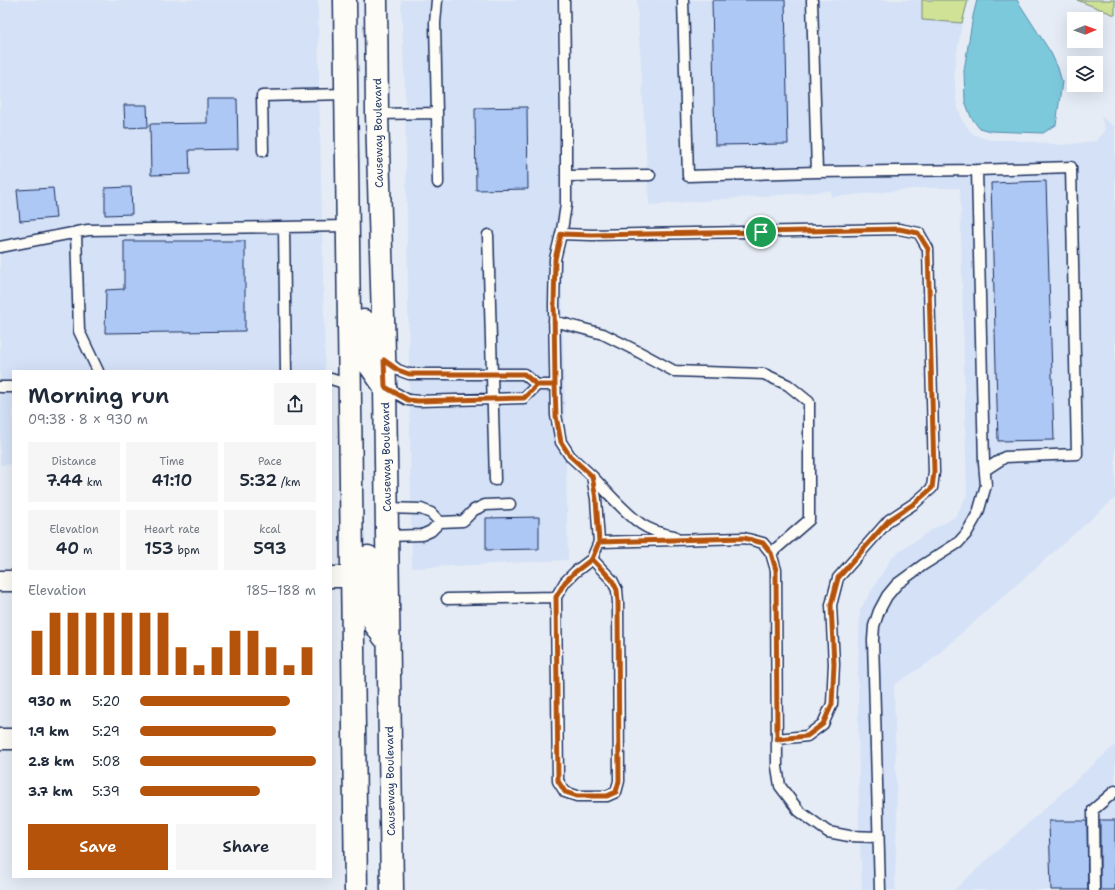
<!DOCTYPE html>
<html lang="en">
<head>
<meta charset="utf-8">
<style>
	:root { --surface:#fff; --page:#f6f6f7; --text:#1f2937; --muted:#747a83; --accent:#b45309 }
	body { margin:0; font-family:"Shantell Sans",sans-serif; background:var(--page); color:var(--text); height:100vh; display:flex; flex-direction:column; font-size:15px; white-space:nowrap }
	* { box-sizing:border-box; margin:0 }
	p { font-size:13px; color:var(--muted) }
	.icon { flex:none; width:22px; height:22px; fill:none; stroke:currentColor; stroke-width:2; stroke-linecap:round; stroke-linejoin:round }
	.map { position:relative; flex:1; overflow:hidden }
	.details { position:absolute; left:12px; top:370px; width:320px; height:508px; display:flex; flex-direction:column; background:var(--surface); border-radius:0px; box-shadow:0 4px 16px #0002 }
	.details>* { flex:none }
	.needle { width:26px; rotate:89deg }
	.fabs { position:absolute; left:1067px; top:12px; display:grid; gap:8px }
	.fabs a { display:grid; place-items:center; width:36px; height:36px; border-radius:0px; background:var(--surface); box-shadow:0 4px 16px #0002; font-size:20px }
	.pin { position:absolute; display:grid; place-items:center; width:34px; height:34px; color:#fff; margin:-17px; border:2px solid #fff; border-radius:50%; box-shadow:0 1px 4px #0007 }
	.round { display:grid; place-items:center; flex:none; width:42px; height:42px; border-radius:0px; background:var(--page) }
	.headline { display:flex; align-items:center; justify-content:space-between; height:68px; padding:0 16px }
	h1 { font-size:22px; font-weight:600; line-height:30px }
	.metrics { display:grid; grid-template-columns:repeat(3,1fr); gap:6px; height:68px; padding:4px 16px }
	.metrics div { display:grid; align-content:center; border-radius:0px; background:var(--page); text-align:center }
	.metrics b { font-size:17px; font-weight:600 }
	.metrics small { font-size:11px; font-weight:400 }
	.metrics p { font-size:11px }
	.chart { height:112px; padding:8px 16px }
	.chart p { display:flex; justify-content:space-between }
	.chart svg { width:100%; height:72px; margin-top:4px; stroke:var(--accent); stroke-width:6 }
	.action { display:flex; gap:8px; margin-top:auto; padding:8px 16px }
	.action a { flex:1; height:46px; border-radius:0px; background:var(--accent); color:#fff; font-size:16px; font-weight:600; line-height:46px; text-align:center }
	.action a+a { background:var(--page); color:var(--text) }
	ul { padding:0 16px; list-style:none; font-size:13px }
	li { display:grid; grid-template-columns:64px 48px 1fr; align-items:center; height:30px }
	li i { height:10px; border-radius:5px; background:var(--accent) }
	.map>svg:first-child { display:block }
	.built { fill:#d4e1f6 }
	.green { fill:#cfe296; stroke:#75887a }
	.water { fill:#7dc9dc; stroke:#568baa }
	.building { fill:#aec8f5; stroke:#1b2f5e }
	.lines { fill:none; stroke-linecap:round; stroke-linejoin:round }
	.lane-casing { stroke:#1b2f5e; stroke-width:13 }
	.street-casing { stroke:#1b2f5e; stroke-width:23 }
	.secondary-casing { stroke:#1b2f5e; stroke-width:25 }
	.lane { stroke:#fdfcf7; stroke-width:10 }
	.street { stroke:#fdfcf7; stroke-width:20 }
	.secondary { stroke:#fdfcf7; stroke-width:22 }
	.route-casing { stroke:#fff; stroke-width:8 }
	.route { stroke:#b45309; stroke-width:5 }
	.labels { text-anchor:middle; stroke-width:3.5; stroke-linejoin:round; paint-order:stroke }
	.street-label { font-size:11px; fill:#1b2f5e; stroke:#fdfcf7 }
</style>
</head>
<body>
<div class="map">
<svg width="1115" height="890" viewBox="0 0 1115 890">
	<rect width="100%" height="100%" fill="#e5ecf6"/>
	<filter id="ink" filterUnits="userSpaceOnUse"><feTurbulence type="fractalNoise" baseFrequency=".025" numOctaves="2"/><feDisplacementMap in="SourceGraphic" scale="8" xChannelSelector="R" yChannelSelector="G"/><feConvolveMatrix kernelMatrix="1 2 1 2 8 2 1 2 1" color-interpolation-filters="sRGB"/></filter>
	<g filter="url(#ink)">
		<path class="built" d="M 0,0 L 318,0 L 319,80 L 325,371 L 13,371 L 13,464 L 0,465 Z
			M 401,0 L 556,0 L 568,560 L 412,568 L 405,91 Z
			M 637,0 L 922,0 L 922,20 L 962,23 L 954,70 L 956,101 L 962,120 L 971,132 L 975,135 L 989,140 L 1013,140 L 1062,145 L 1096,141 L 1105,129 L 1101,117 L 1115,127 L 1115,498 L 929,662 L 894,685 L 897,819 L 895,879 L 896,890 L 862,890 L 859,821 L 858,673 L 860,610 L 892,557 L 928,532 L 955,517 L 967,495 L 960,188 L 924,188 L 832,197 L 831,191 L 649,205 Z
			M 1115,745 L 1115,890 L 954,890 Z"/>
		<path class="green" d="M 922,0 L 968,0 L 962,23 L 922,20 Z
			M 1077,0 L 1115,0 L 1115,15 Z"/>
		<path class="water" d="M 977,0 L 1017,0 L 1051,53 L 1058,68 L 1062,82 L 1056,125 L 1043,133 L 990,131 L 979,128 L 971,117 L 965,101 L 964,70 L 973,16 Z"/>
		<path class="building" d="M 712,0 L 785,0 L 788,144 L 715,145 Z
			M 207,99 L 237,99 L 238,149 L 189,150 L 190,174 L 151,175 L 150,124 L 207,123 Z
			M 124,105 L 147,105 L 148,127 L 125,128 Z
			M 527,107 L 528,189 L 476,190 L 475,108 Z
			M 1046,181 L 1054,440 L 998,441 L 991,183 Z
			M 131,187 L 132,214 L 105,215 L 105,188 Z
			M 53,188 L 56,218 L 20,221 L 17,190 Z
			M 124,241 L 245,241 L 245,331 L 105,333 L 106,290 L 124,289 Z
			M 539,517 L 539,549 L 486,550 L 486,518 Z
			M 1100,820 L 1115,820 L 1115,890 L 1100,890 Z
			M 1049,821 L 1087,821 L 1088,890 L 1051,890 Z"/>
		<g class="lines">
			<g class="lane-casing">
				<path id="lane" d="M 564,0 L 566,122 L 566,205 L 562,230 L 555,259 L 554,305 L 556,415 L 561,442 L 570,456 L 592,476 L 596,499 L 599,542 L 744,538 L 763,543 L 771,553 L 776,570 L 777,767 L 780,786 L 799,811 L 828,832 L 849,836 L 878,837
					M 683,0 L 688,176 L 817,172 L 977,170
					M 812,0 L 817,172
					M 437,113 L 435,23 L 437,0
					M 377,114 L 437,113 L 438,183
					M 263,151 L 262,96 L 346,94
					M 566,176 L 650,175
					M 284,227 L 286,371
					M 76,232 L 79,331 L 98,371
					M 561,234 L 592,235 L 899,229 L 919,233 L 928,249 L 934,472 L 932,488 L 915,503 L 889,520 L 838,578 L 831,605 L 834,664 L 832,704 L 823,724 L 807,736 L 777,739
					M 488,235 L 495,480
					M 0,247 L 88,230 L 348,226
					M 554,321 L 603,334 L 637,351 L 674,371 L 764,374 L 788,385 L 809,402 L 809,520 L 771,553
					M 386,361 L 398,370 L 409,374 L 524,374 L 537,385 L 555,385
					M 331,379 L 350,385
					M 0,387 L 13,387
					M 385,387 L 408,400 L 419,401 L 524,398 L 537,385
					M 592,476 C 607,492 624,512 641,524 C 651,531 663,534 674,536
					M 386,508 L 421,509 L 431,513 L 440,522
					M 387,536 L 422,535 L 431,531 L 440,522 L 463,521 L 474,510 L 485,505 L 510,504
					M 556,597 L 558,781 L 565,792 L 577,796 L 607,796 L 616,792 L 619,781 L 618,602 L 617,590 L 612,580 L 592,559
					M 447,599 L 556,597 L 565,582 L 575,572 L 592,559 L 599,542
					M 880,890 L 873,640 L 874,626 L 879,611 L 887,596 L 897,584 L 923,565 L 958,543 L 966,534 L 978,513 L 986,485 L 984,463 L 977,170 L 1071,167 L 1077,454 L 1005,457 L 985,470
					M 1094,890 L 1093,810 L 1115,791"/>
			</g>
			<g class="street-casing">
				<path id="street" d="M 331,577 L 353,577
					M 0,581 L 13,581
					M 0,739 L 13,739"/>
			</g>
			<g class="secondary-casing">
				<path id="secondary" d="M 345,0 L 356,890
					M 376,0 L 377,114 L 385,387 L 392,890
					M 364,321 L 365,350 L 369,364 L 385,387
					M 368,557 L 368,585 L 375,624 L 384,637"/>
			</g>
			<use href="#lane" class="lane"/>
			<use href="#street" class="street"/>
			<use href="#secondary" class="secondary"/>
		</g>
	</g>
	<g class="lines" filter="url(#ink)">
		<g class="route-casing">
			<path id="route" d="M 761,232 L 592,235 L 561,234 L 555,259 L 554,305 L 555,385 L 537,385 L 524,374 L 409,374 L 398,370 L 384,360 L 385,387 L 408,400 L 418,401 L 524,398 L 537,385 L 555,385 L 556,416 L 561,442 L 570,456 L 592,476 L 596,499 L 599,542 L 592,559 L 575,572 L 565,582 L 556,597 L 558,781 L 565,792 L 577,796 L 607,796 L 616,792 L 619,781 L 618,602 L 617,590 L 612,580 L 592,559 L 599,542 L 744,538 L 763,543 L 771,553 L 776,570 L 777,739 L 807,736 L 823,724 L 832,704 L 834,664 L 831,605 L 838,578 L 889,520 L 915,503 L 932,488 L 934,472 L 928,249 L 918,233 L 899,229 L 761,232"/>
		</g>
		<use href="#route" class="route"/>
	</g>
	<g class="labels">
		<g class="street-label">
			<text transform="translate(378 133) rotate(-91)" y="4">Causeway Boulevard</text>
			<text transform="translate(386 457) rotate(-91)" y="4">Causeway Boulevard</text>
			<text transform="translate(390 781) rotate(-91)" y="4">Causeway Boulevard</text>
		</g>
	</g>
</svg>
<div class="fabs">
<a><svg class="needle" viewBox="-14 -14 28 28"><path d="M0-13l5 13h-10z" fill="#e53935"/><path d="M0 13l5-13h-10z" fill="#747a83"/></svg></a>
<a><svg class="icon" aria-label="layers" viewBox="0 0 24 24"><path d="M12 4l9 5-9 5-9-5zM3 14l9 5 9-5"/></svg></a>
</div>
<div class="pin" style="left:761px;top:232px;background:#1e9e55"><svg class="icon" aria-label="arrive" viewBox="0 0 24 24"><path d="M6 21V4h12l-3 4 3 4H6"/></svg></div>
<section class="details">
<div class="headline"><div><h1>Morning run</h1><p>09:38 · 8 × 930 m</p></div><a class="round"><svg class="icon" aria-label="share" viewBox="0 0 24 24"><path d="M12 15V3M7 8l5-5 5 5M5 13v7h14v-7"/></svg></a></div>
<div class="metrics">
<div><p>Distance</p><b>7.44<small> km</small></b></div>
<div><p>Time</p><b>41:10</b></div>
<div><p>Pace</p><b>5:32<small> /km</small></b></div>
</div>
<div class="metrics">
<div><p>Elevation</p><b>40<small> m</small></b></div>
<div><p>Heart rate</p><b>153<small> bpm</small></b></div>
<div><p>kcal</p><b>593</b></div>
</div>
<div class="chart"><p><span>Elevation</span>185–188 m</p>
<svg viewBox="0 0 160 44" preserveAspectRatio="none"><path d="M5 44V17M15 44V6M25 44V6M35 44V6M45 44V6M55 44V6M65 44V6M75 44V6M85 44V27M95 44V38M105 44V27M115 44V17M125 44V17M135 44V27M145 44V38M155 44V27"/></svg>
</div>
<ul>
<li><b>930 m</b>5:20<i style="width:85%"></i></li>
<li><b>1.9 km</b>5:29<i style="width:77%"></i></li>
<li><b>2.8 km</b>5:08<i style="width:100%"></i></li>
<li><b>3.7 km</b>5:39<i style="width:68%"></i></li>
</ul>
<div class="action"><a>Save</a><a>Share</a></div>
</section>
</div>
</body>
</html>
